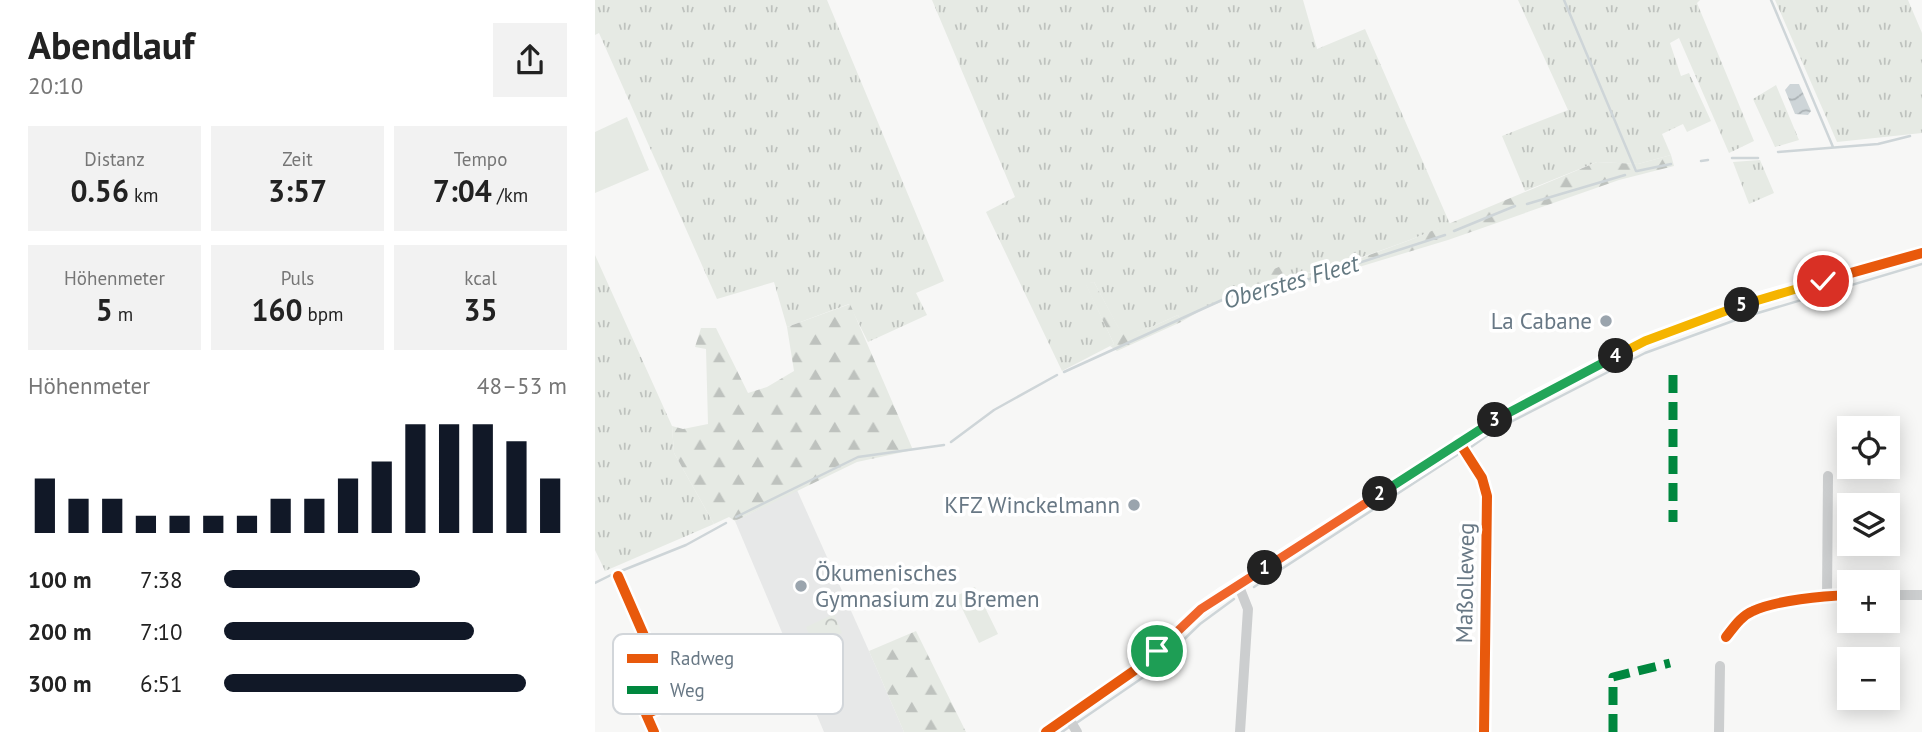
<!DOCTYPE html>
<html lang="de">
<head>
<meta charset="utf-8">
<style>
	:root { --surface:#fff; --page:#f2f2f2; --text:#222; --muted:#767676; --accent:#111827 }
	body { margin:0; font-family:"PT Sans",sans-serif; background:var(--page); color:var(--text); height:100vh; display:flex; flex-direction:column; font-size:26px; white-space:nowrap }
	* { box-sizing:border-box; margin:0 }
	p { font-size:23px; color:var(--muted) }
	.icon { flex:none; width:38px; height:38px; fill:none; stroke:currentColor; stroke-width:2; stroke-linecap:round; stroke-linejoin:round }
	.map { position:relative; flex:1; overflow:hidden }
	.details { display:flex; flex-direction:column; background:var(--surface); width:595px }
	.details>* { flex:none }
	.buttons { position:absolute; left:1242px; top:416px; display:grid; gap:14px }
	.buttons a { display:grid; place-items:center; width:63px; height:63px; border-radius:0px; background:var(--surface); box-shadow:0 4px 18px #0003; font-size:35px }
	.pin { position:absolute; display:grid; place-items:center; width:60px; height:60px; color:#fff; margin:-30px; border:4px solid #fff; border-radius:50%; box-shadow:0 2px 7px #0007 }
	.km { position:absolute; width:35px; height:35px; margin:-18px; border-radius:50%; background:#222; color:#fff; font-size:19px; line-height:35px; text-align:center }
	.round { display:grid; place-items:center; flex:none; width:74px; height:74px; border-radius:0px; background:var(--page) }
	.overview { display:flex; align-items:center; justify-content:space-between; height:119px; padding:0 28px }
	h1 { font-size:38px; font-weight:600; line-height:52px }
	.metrics { display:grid; grid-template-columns:repeat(3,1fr); gap:10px; height:119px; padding:7px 28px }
	.metrics div { display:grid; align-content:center; border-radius:0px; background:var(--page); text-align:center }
	.metrics b { font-size:30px; font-weight:600 }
	.metrics small { font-size:19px; font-weight:400 }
	.metrics p { font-size:19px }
	.chart { height:196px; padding:14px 28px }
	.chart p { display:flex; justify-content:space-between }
	.chart svg { width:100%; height:126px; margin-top:7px; stroke:var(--accent); stroke-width:6 }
	ul { padding:0 28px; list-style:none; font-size:23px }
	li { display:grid; grid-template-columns:112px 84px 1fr; align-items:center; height:52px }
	li i { height:18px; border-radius:9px; background:var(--accent) }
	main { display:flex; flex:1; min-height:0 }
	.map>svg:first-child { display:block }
	.built { fill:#e7e8e8 }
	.grass { fill:url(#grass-tufts) }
	.forest { fill:url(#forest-firs) }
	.park { fill:url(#park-crowns) }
	.pitch { fill:#e6eae4 }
	.water { fill:url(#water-waves) }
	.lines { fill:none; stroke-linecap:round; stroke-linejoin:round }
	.stream { stroke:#ced5d8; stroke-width:2.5 }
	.minor { stroke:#cccecf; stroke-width:10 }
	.tertiary { stroke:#cccecf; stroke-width:12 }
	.quiet { stroke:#00873e; stroke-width:9; stroke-dasharray:18 9; stroke-linecap:butt }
	.cycleway-casing { stroke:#fff; stroke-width:15 }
	.cycleway { stroke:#e8590c; stroke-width:10 }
	.split-1-casing { stroke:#fff; stroke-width:14 }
	.split-2-casing { stroke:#fff; stroke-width:14 }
	.split-3-casing { stroke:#fff; stroke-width:14 }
	.split-4-casing { stroke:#fff; stroke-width:14 }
	.split-5-casing { stroke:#fff; stroke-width:14 }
	.split-6-casing { stroke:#fff; stroke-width:14 }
	.split-1 { stroke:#f0652b; stroke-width:9 }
	.split-2 { stroke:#f0652b; stroke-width:9 }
	.split-3 { stroke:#22a559; stroke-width:9 }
	.split-4 { stroke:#22a559; stroke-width:9 }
	.split-5 { stroke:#f5b400; stroke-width:9 }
	.split-6 { stroke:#f5b400; stroke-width:9 }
	.poi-dot { fill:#9aa4ad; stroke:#fff; stroke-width:2.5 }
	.labels { text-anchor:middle; stroke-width:7; stroke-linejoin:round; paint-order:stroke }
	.poi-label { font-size:23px; fill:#687885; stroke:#fff; text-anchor:end }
	.street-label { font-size:23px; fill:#687885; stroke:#fff }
	.water-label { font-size:24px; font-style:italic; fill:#637881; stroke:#fff }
	.key { fill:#fff; stroke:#d2d6da; stroke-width:2 }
	.key-label { font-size:19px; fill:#687885 }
</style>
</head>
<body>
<main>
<section class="details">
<div class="overview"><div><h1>Abendlauf</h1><p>20:10</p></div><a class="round"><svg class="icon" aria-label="share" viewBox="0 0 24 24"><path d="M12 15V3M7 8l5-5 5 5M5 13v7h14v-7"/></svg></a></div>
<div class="metrics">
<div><p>Distanz</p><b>0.56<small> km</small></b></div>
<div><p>Zeit</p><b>3:57</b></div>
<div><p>Tempo</p><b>7:04<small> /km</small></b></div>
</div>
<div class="metrics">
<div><p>Höhenmeter</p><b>5<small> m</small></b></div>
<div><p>Puls</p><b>160<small> bpm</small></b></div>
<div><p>kcal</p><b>35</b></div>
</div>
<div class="chart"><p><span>Höhenmeter</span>48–53 m</p>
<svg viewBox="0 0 160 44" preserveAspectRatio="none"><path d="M5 44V25M15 44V32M25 44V32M35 44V38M45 44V38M55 44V38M65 44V38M75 44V32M85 44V32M95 44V25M105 44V19M115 44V6M125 44V6M135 44V6M145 44V12M155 44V25"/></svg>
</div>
<ul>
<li><b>100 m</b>7:38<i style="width:57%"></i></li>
<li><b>200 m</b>7:10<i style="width:73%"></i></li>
<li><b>300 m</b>6:51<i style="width:88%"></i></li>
</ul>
</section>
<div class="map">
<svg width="1327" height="732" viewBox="0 0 1327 732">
	<defs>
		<pattern id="grass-tufts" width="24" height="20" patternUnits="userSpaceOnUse" patternTransform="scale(1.75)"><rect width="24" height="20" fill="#e6eae4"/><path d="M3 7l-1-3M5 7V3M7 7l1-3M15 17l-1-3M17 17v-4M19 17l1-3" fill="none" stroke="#bec2be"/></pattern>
		<pattern id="forest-firs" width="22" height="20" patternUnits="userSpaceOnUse" patternTransform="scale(1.75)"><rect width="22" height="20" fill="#e6eae4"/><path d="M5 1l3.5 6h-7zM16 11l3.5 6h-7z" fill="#bec2be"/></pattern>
		<pattern id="park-crowns" width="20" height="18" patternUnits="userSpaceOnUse" patternTransform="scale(1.75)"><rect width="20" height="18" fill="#e6eae4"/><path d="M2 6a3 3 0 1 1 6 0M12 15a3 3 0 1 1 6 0" fill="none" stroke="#bec2be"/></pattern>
		<pattern id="water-waves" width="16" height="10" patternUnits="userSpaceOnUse" patternTransform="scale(1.75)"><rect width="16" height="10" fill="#ced5d8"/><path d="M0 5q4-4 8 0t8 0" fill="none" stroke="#abb2b5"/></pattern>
	</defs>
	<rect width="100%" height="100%" fill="#f7f7f6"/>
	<path class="built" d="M 202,490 L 274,651 L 309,732 L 229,732 L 140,521 Z"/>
	<path class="grass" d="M 0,0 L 232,0 L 349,281 L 321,293 L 332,315 L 273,342 L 254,304 L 192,327 L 179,282 L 122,299 L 4,33 L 0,35 Z
		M 337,0 L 708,0 L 722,49 L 770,29 L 855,224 C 808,243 761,261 712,273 C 689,279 666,276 643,285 L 648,294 L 610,308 L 586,322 L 583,315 L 554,328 L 527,335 L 499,282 L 491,284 L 519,344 L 467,371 L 391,212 L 420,197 Z
		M 923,0 L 1105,0 L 1102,3 L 1159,141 L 1134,153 L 1084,38 L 1075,43 L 1086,76 L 1094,73 L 1116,121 L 1092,132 L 1088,124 L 1067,134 L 1076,155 L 1043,164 L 1002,162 L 930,191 L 907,136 L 973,110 Z
		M 1180,0 L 1313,0 L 1327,33 L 1327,133 L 1242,142 Z
		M 1181,85 L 1204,140 L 1180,147 L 1158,99 Z
		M 1165,160 L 1179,193 L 1154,204 L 1138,162 Z
		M 0,255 L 77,426 L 79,453 L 119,524 L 10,571 L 0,550 Z"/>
	<path class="forest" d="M 1076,155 L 1079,166 L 1024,180 L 853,240 L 668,296 L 648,294 L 643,285 L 686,266 L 701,276 L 747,265 L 815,240 L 1002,162 L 1043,164 Z
		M 499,282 L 527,334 L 554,328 L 583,315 L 586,322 L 522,351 L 515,346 L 519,344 L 490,283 Z
		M 255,304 L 318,450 L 262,462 L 140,521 L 134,517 L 119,524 L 79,453 L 77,426 L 88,429 L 113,424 L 111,349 L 100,347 L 106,328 L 121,328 L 153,393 L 172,387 L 199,371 L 192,327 Z
		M 321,631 L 371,732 L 309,732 L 274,651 Z"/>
	<path class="park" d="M 239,614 L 247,633 L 219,645 L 211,627 Z"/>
	<path class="pitch" d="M 32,117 L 54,170 L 0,193 L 0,132 Z
		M 380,587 L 403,634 L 384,643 L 361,596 Z"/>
	<path class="water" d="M 1195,84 L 1204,84 L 1216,111 L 1213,115 L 1200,114 L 1190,90 Z"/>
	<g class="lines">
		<path class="stream" d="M 969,0 L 1041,171
			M 1176,0 L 1238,147
			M 1183,152 L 1283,144 L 1315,136
			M 1137,158 L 1163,158
			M 1106,161 L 1113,160
			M 1042,171 L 1076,164
			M 932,204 L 1030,175
			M 859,231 L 920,206
			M 469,372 L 649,290 L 671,293 L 850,235
			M 356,442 L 399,410 L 462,375
			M 876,447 L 900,430 L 1050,353 L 1146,318 L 1327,264
			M 141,517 L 263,457 L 349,445
			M 26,571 L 91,545 L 131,523
			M 0,583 L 16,575
			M 659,587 L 862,455
			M 480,724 L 553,674 L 605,624 L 639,599
			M 467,732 L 474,727"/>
		<path class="minor" d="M 864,442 L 887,478 L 892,496 L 889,732
			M 23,576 L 78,702 L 51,714 L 59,732
			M 643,584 L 653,609 L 645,732
			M 1293,595 L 1327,595
			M 1232,596 L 1233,476
			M 1131,637 C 1139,627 1146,616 1158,611 C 1182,600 1228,596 1255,595
			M 473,717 L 482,732
			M 1124,732 L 1125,666"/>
		<path class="tertiary" d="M 451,732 L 540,670 L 606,609 L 629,593 L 929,403 L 1050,341 L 1163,299 L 1327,253"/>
		<path class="quiet" d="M 1078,375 L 1078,522
			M 1018,732 L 1018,677 L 1075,663"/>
		<g class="cycleway-casing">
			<path id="cycleway" d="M 864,442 L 887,478 L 892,496 L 889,732
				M 23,576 L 78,702 L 51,714 L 59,732
				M 1131,637 C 1139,627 1146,616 1158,611 C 1182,600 1228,596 1255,595
				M 451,732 L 540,670 L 606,609 L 629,593 L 929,403 L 1050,341 L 1163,299 L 1327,253"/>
		</g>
		<use href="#cycleway" class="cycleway"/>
	</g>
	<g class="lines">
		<g class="split-1-casing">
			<path id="split-1" d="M 562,651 L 606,609 L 670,568"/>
		</g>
		<g class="split-2-casing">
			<path id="split-2" d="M 670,568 L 785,494"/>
		</g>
		<g class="split-3-casing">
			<path id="split-3" d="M 785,494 L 900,420"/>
		</g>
		<g class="split-4-casing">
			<path id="split-4" d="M 900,420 L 1021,356"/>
		</g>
		<g class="split-5-casing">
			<path id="split-5" d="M 1021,356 L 1050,341 L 1147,305"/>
		</g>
		<g class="split-6-casing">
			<path id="split-6" d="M 1147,305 L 1228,281"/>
		</g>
		<use href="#split-1" class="split-1"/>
		<use href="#split-2" class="split-2"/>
		<use href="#split-3" class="split-3"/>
		<use href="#split-4" class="split-4"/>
		<use href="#split-5" class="split-5"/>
		<use href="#split-6" class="split-6"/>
	</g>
	<g class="poi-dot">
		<circle cx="1011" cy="321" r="7"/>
		<circle cx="539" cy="505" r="7"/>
		<circle cx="206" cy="586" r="7"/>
	</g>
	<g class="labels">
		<g class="poi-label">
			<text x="997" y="329">La Cabane</text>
			<text x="525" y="513">KFZ Winckelmann</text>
			<text x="220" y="581" text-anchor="start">Ökumenisches<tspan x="220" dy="26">Gymnasium zu Bremen</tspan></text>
		</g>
		<g class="street-label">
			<text transform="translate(870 583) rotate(-89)" y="8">Maßolleweg</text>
		</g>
		<g class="water-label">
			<text transform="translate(696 282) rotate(-16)" y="8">Oberstes Fleet</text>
		</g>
	</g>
	<rect x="18" y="634" width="230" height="80" rx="10" class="key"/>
	<rect x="32" y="654" width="31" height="9" fill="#e8590c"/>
	<rect x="32" y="686" width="31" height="8" fill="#00873e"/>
	<g class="key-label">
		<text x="75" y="665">Radweg</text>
		<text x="75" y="697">Weg</text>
	</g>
</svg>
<div class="buttons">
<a><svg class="icon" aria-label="locate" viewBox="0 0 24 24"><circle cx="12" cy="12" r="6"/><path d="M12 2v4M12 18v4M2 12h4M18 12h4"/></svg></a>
<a><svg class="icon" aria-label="layers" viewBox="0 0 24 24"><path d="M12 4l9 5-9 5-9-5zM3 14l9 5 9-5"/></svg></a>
<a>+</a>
<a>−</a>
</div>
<div class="pin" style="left:562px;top:651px;background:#1e9e55"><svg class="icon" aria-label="arrive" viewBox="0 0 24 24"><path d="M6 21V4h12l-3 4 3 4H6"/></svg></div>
<div class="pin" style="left:1228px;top:281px;background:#d93025"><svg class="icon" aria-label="check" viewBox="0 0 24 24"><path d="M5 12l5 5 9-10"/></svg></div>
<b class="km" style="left:670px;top:568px">1</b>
<b class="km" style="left:785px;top:494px">2</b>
<b class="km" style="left:900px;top:420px">3</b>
<b class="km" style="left:1021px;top:356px">4</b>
<b class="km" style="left:1147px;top:305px">5</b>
</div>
</main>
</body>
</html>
